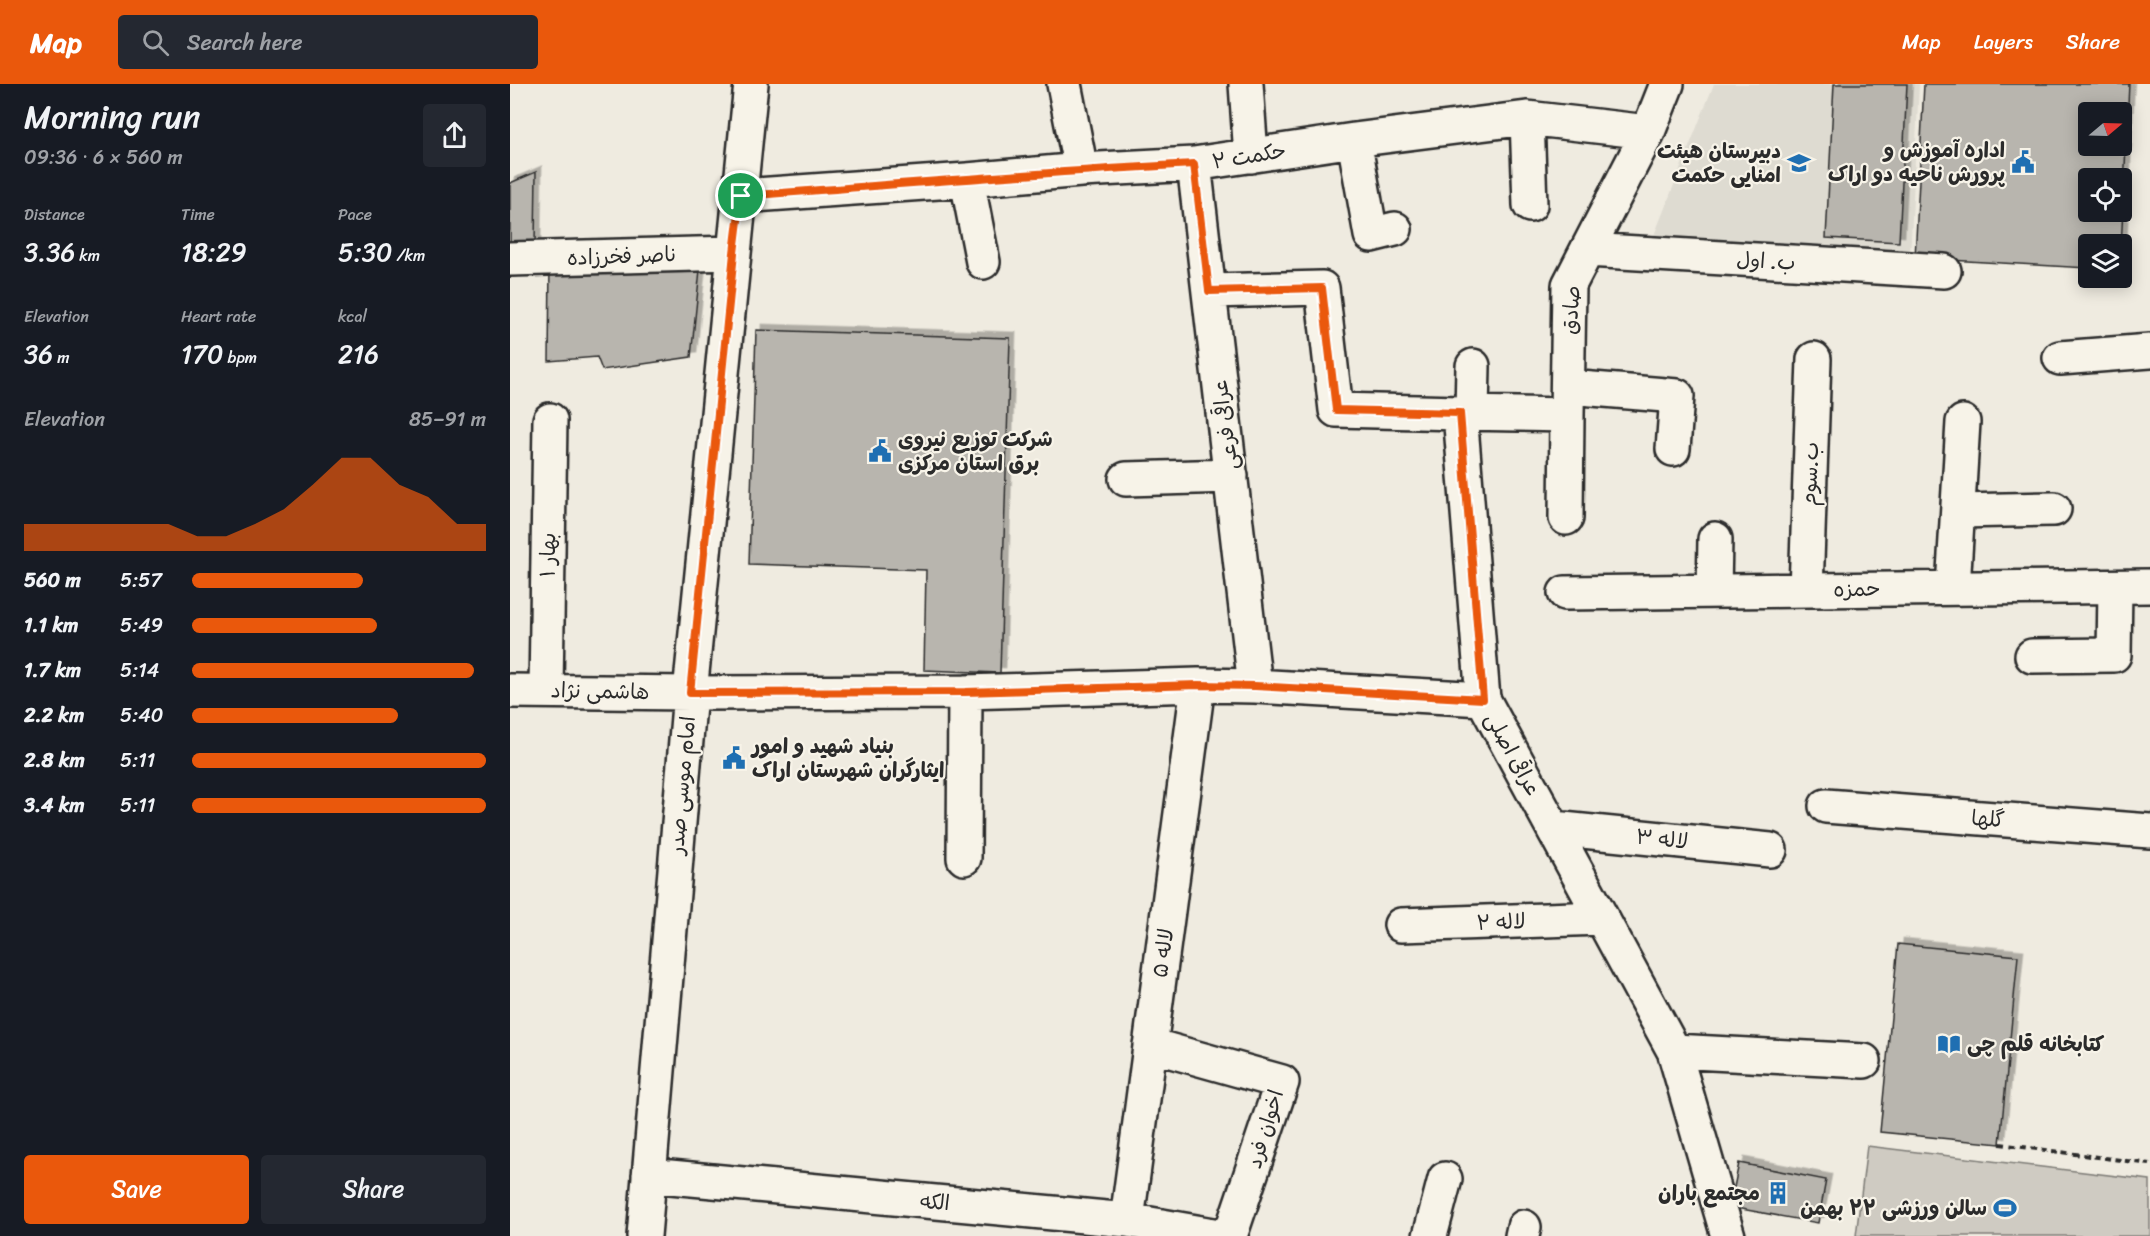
<!DOCTYPE html>
<html lang="en">
<head>
<meta charset="utf-8">
<style>
	:root { --surface:#171b24; --page:#242831; --text:#f1f3f6; --muted:#9ea1a6; --accent:#ea580c }
	body { margin:0; font-family:Sriracha,"Playpen Sans Arabic",sans-serif; background:var(--page); color:var(--text); height:100vh; display:flex; flex-direction:column; font-size:22px; white-space:nowrap }
	* { box-sizing:border-box; margin:0 }
	p { font-size:20px; color:var(--muted) }
	.icon { flex:none; width:33px; height:33px; fill:none; stroke:currentColor; stroke-width:2; stroke-linecap:round; stroke-linejoin:round }
	.map { position:relative; flex:1; overflow:hidden }
	.sheet { display:flex; flex-direction:column; background:var(--surface); width:510px }
	.sheet>* { flex:none }
	.needle { width:39px; rotate:71deg }
	.fabs { position:absolute; left:1568px; top:18px; display:grid; gap:12px }
	.fabs a { display:grid; place-items:center; width:54px; height:54px; border-radius:6px; background:var(--surface); box-shadow:0 3px 15px #0003; font-size:30px }
	.pin { position:absolute; display:grid; place-items:center; width:51px; height:51px; color:#fff; margin:-26px; border:3px solid #fff; border-radius:50%; box-shadow:0 2px 6px #0007 }
	.round { display:grid; place-items:center; flex:none; width:63px; height:63px; border-radius:6px; background:var(--page) }
	.summary { display:flex; align-items:center; justify-content:space-between; height:102px; padding:0 24px }
	h1 { font-size:33px; font-weight:600; line-height:45px }
	.stats { display:grid; grid-template-columns:repeat(3,1fr); gap:9px; height:102px; padding:6px 24px }
	.stats div { display:grid; align-content:center }
	.stats b { font-size:26px; font-weight:600 }
	.stats small { font-size:16px; font-weight:400 }
	.stats p { font-size:16px }
	.chart { height:168px; padding:12px 24px }
	.chart p { display:flex; justify-content:space-between }
	.chart svg { width:100%; height:108px; margin-top:6px; fill:var(--accent); opacity:.7 }
	.button { display:flex; gap:12px; margin-top:auto; padding:12px 24px }
	.button a { flex:1; height:69px; border-radius:6px; background:var(--accent); color:#fff; font-size:24px; font-weight:600; line-height:69px; text-align:center }
	.button a+a { background:var(--page); color:var(--text) }
	ul { padding:0 24px; list-style:none; font-size:20px }
	li { display:grid; grid-template-columns:96px 72px 1fr; align-items:center; height:45px }
	li i { height:15px; border-radius:8px; background:var(--accent) }
	header { display:flex; align-items:center; gap:36px; box-sizing:border-box; height:84px; padding:0 30px; background:var(--accent); color:#fff }
	header strong { font-size:28px }
	nav { display:flex; gap:33px; margin-inline-start:auto; font-size:21px }
	.search { width:420px; height:54px; background:var(--page); display:flex; align-items:center; gap:15px; box-sizing:border-box; padding:0 21px; border-radius:6px; color:var(--muted); font-size:22px }
	main { display:flex; flex:1; min-height:0 }
	.map>svg:first-child { display:block }
	.built { fill:#dedbd1 }
	.green { fill:#cfcbc2; stroke:#7d7b76; stroke-width:1.5 }
	.building { fill:#b8b5ae; stroke:#2b2b2b; stroke-width:1.5; fill-rule:evenodd; filter:url(#shadow) }
	.lines { fill:none; stroke-linecap:round; stroke-linejoin:round }
	.minor-casing { stroke:#2b2b2b; stroke-width:38 }
	.path { stroke:#2b2b2b; stroke-width:4; stroke-dasharray:6 4.5; stroke-linecap:butt }
	.minor { stroke:#f7f3e8; stroke-width:33 }
	.route-casing { stroke:#fff; stroke-width:12 }
	.route { stroke:#ea580c; stroke-width:8 }
	.labels { text-anchor:middle; stroke-width:4.5; stroke-linejoin:round; paint-order:stroke }
	.poi-label { font-size:21px; font-weight:bold; fill:#2b2b2b; stroke:#f7f3e8; text-anchor:end }
	.street-label { font-size:21px; fill:#2b2b2b; stroke:#f7f3e8 }
</style>
</head>
<body>
<header>
<strong>Map</strong>
<div class="search"><svg class="icon" aria-label="search" viewBox="0 0 24 24"><circle cx="10" cy="10" r="6"/><path d="M15 15l6 6"/></svg>Search here</div>
<nav><a>Map</a><a>Layers</a><a>Share</a></nav>
</header>
<main>
<section class="sheet">
<div class="summary"><div><h1>Morning run</h1><p>09:36 · 6 × 560 m</p></div><a class="round"><svg class="icon" aria-label="share" viewBox="0 0 24 24"><path d="M12 15V3M7 8l5-5 5 5M5 13v7h14v-7"/></svg></a></div>
<div class="stats">
<div><p>Distance</p><b>3.36<small> km</small></b></div>
<div><p>Time</p><b>18:29</b></div>
<div><p>Pace</p><b>5:30<small> /km</small></b></div>
</div>
<div class="stats">
<div><p>Elevation</p><b>36<small> m</small></b></div>
<div><p>Heart rate</p><b>170<small> bpm</small></b></div>
<div><p>kcal</p><b>216</b></div>
</div>
<div class="chart"><p><span>Elevation</span>85–91 m</p>
<svg viewBox="0 0 160 44" preserveAspectRatio="none"><path d="M0 44V33L10 33L20 33L30 33L40 33L50 33L60 38L70 38L80 33L90 27L100 17L110 6L120 6L130 17L140 22L150 33L160 33V44z"/></svg>
</div>
<ul>
<li><b>560 m</b>5:57<i style="width:58%"></i></li>
<li><b>1.1 km</b>5:49<i style="width:63%"></i></li>
<li><b>1.7 km</b>5:14<i style="width:96%"></i></li>
<li><b>2.2 km</b>5:40<i style="width:70%"></i></li>
<li><b>2.8 km</b>5:11<i style="width:100%"></i></li>
<li><b>3.4 km</b>5:11<i style="width:100%"></i></li>
</ul>
<div class="button"><a>Save</a><a>Share</a></div>
</section>
<div class="map">
<svg width="1640" height="1152" viewBox="0 0 1640 1152">
	<defs>
		<filter id="shadow"><feDropShadow dx="5.5" dy="-5.5" stdDeviation="0" flood-color="#0004"/></filter>
	</defs>
	<rect width="100%" height="100%" fill="#efebe0"/>
	<filter id="ink" filterUnits="userSpaceOnUse"><feTurbulence type="fractalNoise" baseFrequency=".0167" numOctaves="2"/><feDisplacementMap in="SourceGraphic" scale="12" xChannelSelector="R" yChannelSelector="G"/><feConvolveMatrix kernelMatrix="1 2 1 2 8 2 1 2 1" color-interpolation-filters="sRGB"/></filter>
	<g filter="url(#ink)">
		<path class="built" d="M 1204,0 L 1409,0 L 1400,173 L 1141,159 Z"/>
		<path class="green" d="M 1357,1062 L 1640,1096 L 1640,1152 L 1346,1152 Z"/>
		<path class="building" d="M 1324,0 L 1397,0 L 1389,158 L 1316,154 Z
			M 1414,0 L 1619,0 L 1611,165 L 1611,160 L 1578,160 L 1578,184 L 1405,174 ZM 1578,28 L 1611,28 L 1611,62 L 1578,62 ZM 1578,94 L 1611,94 L 1611,128 L 1578,128 Z
			M 26,88 L 25,161 L 0,163 L 0,99 Z
			M 191,176 L 181,273 L 92,286 L 87,273 L 39,277 L 40,180 Z
			M 246,246 L 500,254 L 490,589 L 414,586 L 416,486 L 239,480 Z
			M 1388,860 L 1508,872 L 1490,1060 L 1370,1048 Z
			M 1229,1079 L 1316,1096 L 1308,1139 L 1220,1123 Z"/>
		<g class="lines">
			<g class="minor-casing">
				<path id="minor" d="M 554,0 L 571,86
					M 736,0 L 741,72
					M 1017,34 L 1020,121
					M 844,56 L 861,151 L 885,145
					M 684,80 L 745,602
					M 457,96 L 473,178
					M 231,112 L 457,96 L 571,86 L 684,80 L 844,56 L 1017,34 L 1138,48
					M 1077,166 L 1434,187
					M 0,175 L 224,169
					M 699,207 L 812,204 L 826,326 L 950,329 L 973,615
					M 1550,274 L 1640,267
					M 1058,303 L 1167,312 L 1163,365
					M 950,329 L 1057,331 L 1059,201 L 1138,48 L 1157,0
					M 962,329 L 963,282
					M 616,395 L 721,392
					M 1448,427 L 1544,425
					M 1056,434 L 1057,331
					M 1443,504 L 1453,338
					M 1296,506 L 1304,275
					M 1204,507 L 1205,455
					M 1055,509 L 1640,502
					M 1522,572 L 1604,571 L 1605,503
					M 36,606 L 40,336
					M 0,607 L 180,609 L 455,608 L 688,601 L 745,602 L 973,615 L 1164,967 L 1218,1152
					M 1316,722 L 1640,747
					M 1043,744 L 1260,766
					M 454,774 L 455,608
					M 891,841 L 1091,834
					M 640,961 L 772,998 L 720,1152
					M 1164,967 L 1354,977
					M 139,1091 L 617,1136 L 709,1152
					M 617,1136 L 688,601
					M 134,1152 L 180,609 L 241,0
					M 920,1152 L 935,1095
					M 1012,1152 L 1014,1143"/>
			</g>
			<path class="path" d="M 1490,1060 L 1640,1080"/>
			<use href="#minor" class="minor"/>
		</g>
	</g>
	<g class="lines" filter="url(#ink)">
		<g class="route-casing">
			<path id="route" d="M 684,80 L 699,207 L 812,204 L 826,326 L 950,329 L 973,615 L 745,602 L 688,601 L 455,608 L 180,609 L 224,169 L 231,112 C 382,101 533,88 684,80 Z"/>
		</g>
		<use href="#route" class="route"/>
	</g>
	<defs>
		<g id="civic-bare" transform="scale(1.8)"><path d="M-.6-6.5H3V-4.5H.6V-3L4-1V1h2V6H-6V1h2V-1L-.6-3ZM-1.2 2.5V6h2.4V2.5Z" fill="#1f6fb2" stroke="#f7f3e8" stroke-width="2.5" paint-order="stroke"/></g>
		<g id="school-bare" transform="scale(1.8)"><path d="M0-5L7-2L0 1L-7-2ZM-4 1L0 2.5L4 1V4Q0 6-4 4Z" fill="#1f6fb2" stroke="#f7f3e8" stroke-width="2.5" paint-order="stroke"/></g>
		<g id="library-bare" transform="scale(1.8)"><path d="M-6-4Q-3-5.5-.7-3.5V5Q-3 3-6 4ZM6-4Q3-5.5 .7-3.5V5Q3 3 6 4Z" fill="#1f6fb2" stroke="#f7f3e8" stroke-width="2.5" paint-order="stroke"/></g>
		<g id="building-bare" transform="scale(1.8)"><path d="M-4-6H4V6H1V3H-1V6H-4ZM-2.5-4.3h1.7v1.8h-1.7ZM.8-4.3h1.7v1.8H.8ZM-2.5-1h1.7V.8h-1.7ZM.8-1h1.7V.8H.8Z" fill="#1f6fb2" stroke="#f7f3e8" stroke-width="2.5" paint-order="stroke"/></g>
		<g id="stadium-bare" transform="scale(1.8)"><path d="M0-5a6.5 5 0 1 0 0 10a6.5 5 0 1 0 0-10ZM-3.5-1.8h7v3.6h-7Z" fill="#1f6fb2" stroke="#f7f3e8" stroke-width="2.5" paint-order="stroke"/></g>
	</defs>
	<g fill-rule="evenodd">
		<use href="#civic-bare" x="1513" y="78"/>
		<use href="#school-bare" x="1289" y="79"/>
		<use href="#civic-bare" x="370" y="367"/>
		<use href="#civic-bare" x="224" y="674"/>
		<use href="#library-bare" x="1439" y="960"/>
		<use href="#building-bare" x="1268" y="1109"/>
		<use href="#stadium-bare" x="1495" y="1124"/>
	</g>
	<g class="labels">
		<g class="poi-label">
			<text x="1495" y="73">اداره آموزش و<tspan x="1495" dy="24">پرورش ناحیه دو اراک</tspan></text>
			<text x="1271" y="74">دبیرستان هیئت<tspan x="1271" dy="24">امنایی حکمت</tspan></text>
			<text x="388" y="362" text-anchor="start">شرکت توزیع نیروی<tspan x="388" dy="24">برق استان مرکزی</tspan></text>
			<text x="242" y="669" text-anchor="start">بنیاد شهید و امور<tspan x="242" dy="24">ایثارگران شهرستان اراک</tspan></text>
			<text x="1457" y="967" text-anchor="start">کتابخانه قلم چی</text>
			<text x="1250" y="1116">مجتمع باران</text>
			<text x="1477" y="1131">سالن ورزشی ۲۲ بهمن</text>
		</g>
		<g class="street-label">
			<text transform="translate(739 72) rotate(-9)" y="7">حکمت ۲</text>
			<text transform="translate(112 172) rotate(-2)" y="7">ناصر فخرزاده</text>
			<text transform="translate(1256 177) rotate(3)" y="7">ب. اول</text>
			<text transform="translate(1061 226) rotate(-85)" y="7">صادق</text>
			<text transform="translate(715 341) rotate(-97)" y="7">عراقی فرعی</text>
			<text transform="translate(1300 390) rotate(-88)" y="7">ب.سوم</text>
			<text transform="translate(38 471) rotate(-89)" y="7">بهار ۱</text>
			<text transform="translate(1347 505) rotate(-1)" y="7">حمزه</text>
			<text transform="translate(90 607) rotate(1)" y="7">هاشمی نژاد</text>
			<text transform="translate(1003 670) rotate(61)" y="7">عراقی اصلی</text>
			<text transform="translate(172 701) rotate(-85)" y="7">امام موسی صدر</text>
			<text transform="translate(1478 735) rotate(4)" y="7">گلها</text>
			<text transform="translate(1152 755) rotate(6)" y="7">لاله ۳</text>
			<text transform="translate(991 838) rotate(-2)" y="7">لاله ۲</text>
			<text transform="translate(653 869) rotate(-82)" y="7">لاله ۵</text>
			<text transform="translate(755 1045) rotate(-73)" y="7">اخوان فرد</text>
			<text transform="translate(425 1118) rotate(5)" y="7">الکه</text>
		</g>
	</g>
</svg>
<div class="fabs">
<a><svg class="needle" viewBox="-14 -14 28 28"><path d="M0-13l5 13h-10z" fill="#e53935"/><path d="M0 13l5-13h-10z" fill="#9ea1a6"/></svg></a>
<a><svg class="icon" aria-label="locate" viewBox="0 0 24 24"><circle cx="12" cy="12" r="6"/><path d="M12 2v4M12 18v4M2 12h4M18 12h4"/></svg></a>
<a><svg class="icon" aria-label="layers" viewBox="0 0 24 24"><path d="M12 4l9 5-9 5-9-5zM3 14l9 5 9-5"/></svg></a>
</div>
<div class="pin" style="left:231px;top:112px;background:#1e9e55"><svg class="icon" aria-label="arrive" viewBox="0 0 24 24"><path d="M6 21V4h12l-3 4 3 4H6"/></svg></div>
</div>
</main>
</body>
</html>
